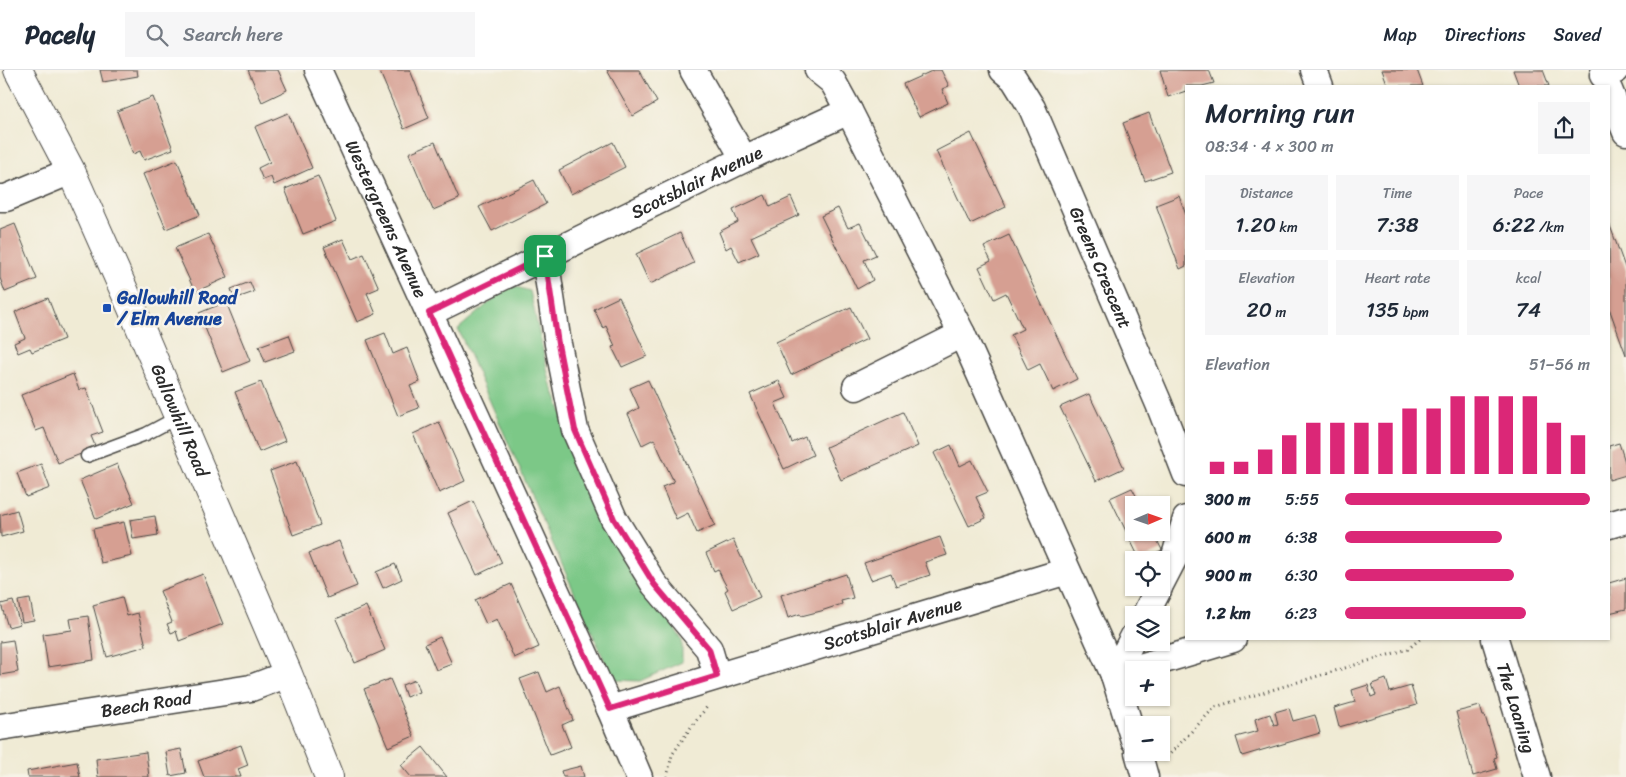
<!DOCTYPE html>
<html lang="en">
<head>
<meta charset="utf-8">
<style>
	:root { --surface:#fff; --page:#f6f6f7; --text:#1f2937; --muted:#747a83; --line:#e0e1e3; --accent:#db2777 }
	body { margin:0; font-family:Sriracha,sans-serif; background:var(--page); color:var(--text); height:100vh; display:flex; flex-direction:column; font-size:19px; white-space:nowrap }
	* { box-sizing:border-box; margin:0 }
	p { font-size:16px; color:var(--muted) }
	.icon { flex:none; width:28px; height:28px; fill:none; stroke:currentColor; stroke-width:2; stroke-linecap:round; stroke-linejoin:round }
	.map { position:relative; flex:1; overflow:hidden }
	.sheet { position:absolute; left:1185px; top:15px; width:425px; height:555px; display:flex; flex-direction:column; background:var(--surface); border-radius:0px; box-shadow:0 1px 4px #0004 }
	.sheet>* { flex:none }
	.needle { width:32px; rotate:88deg }
	.tools { position:absolute; left:1125px; top:426px; display:grid; gap:10px }
	.tools a { display:grid; place-items:center; width:45px; height:45px; border-radius:0px; background:var(--surface); box-shadow:0 1px 4px #0004; font-size:25px }
	.pin { position:absolute; display:grid; place-items:center; width:42px; height:42px; color:#fff; margin:-21px; border-radius:10px; box-shadow:0 2px 8px #0006 }
	.round { display:grid; place-items:center; flex:none; width:52px; height:52px; border-radius:0px; background:var(--page) }
	.summary { display:flex; align-items:center; justify-content:space-between; height:85px; padding:0 20px }
	h1 { font-size:28px; font-weight:600; line-height:38px }
	.figures { display:grid; grid-template-columns:repeat(3,1fr); gap:8px; height:85px; padding:5px 20px }
	.figures div { display:grid; align-content:center; border-radius:0px; background:var(--page); text-align:center }
	.figures b { font-size:21px; font-weight:600 }
	.figures small { font-size:14px; font-weight:400 }
	.figures p { font-size:14px }
	.chart { height:140px; padding:10px 20px }
	.chart p { display:flex; justify-content:space-between }
	.chart svg { width:100%; height:90px; margin-top:5px; stroke:var(--accent); stroke-width:6 }
	ul { padding:0 20px; list-style:none; font-size:16px }
	li { display:grid; grid-template-columns:80px 60px 1fr; align-items:center; height:38px }
	li i { height:12px; border-radius:6px; background:var(--accent) }
	header { display:flex; align-items:center; gap:30px; box-sizing:border-box; height:70px; padding:0 25px; background:var(--surface); border-bottom:1px solid var(--line) }
	header strong { font-size:24px }
	nav { display:flex; gap:28px; margin-inline-start:auto; font-size:18px }
	.search { width:350px; height:45px; background:var(--page); display:flex; align-items:center; gap:12px; box-sizing:border-box; padding:0 18px; border-radius:0px; color:var(--muted); font-size:19px }
	.map>svg:first-child { display:block }
	.green { fill:#7cc887; stroke:#547a59 }
	.building { fill:#d69f92 }
	.lines { fill:none; stroke-linecap:round; stroke-linejoin:round }
	.lane-casing { stroke:#494844; stroke-width:15 }
	.street-casing { stroke:#494844; stroke-width:29 }
	.secondary-casing { stroke:#494844; stroke-width:30 }
	.path { stroke:#494844; stroke-width:3; stroke-dasharray:1 4; stroke-linecap:butt }
	.lane { stroke:#fff; stroke-width:12 }
	.street { stroke:#fff; stroke-width:26 }
	.secondary { stroke:#fff; stroke-width:28 }
	.route-casing { stroke:#fff; stroke-width:10 }
	.route { stroke:#db2777; stroke-width:6 }
	.transit-dot { fill:#1a4fb4; stroke:#f7f3e8; stroke-width:2 }
	.labels { text-anchor:middle; stroke-width:5; stroke-linejoin:round; paint-order:stroke }
	.street-label { font-size:18px; fill:#2b2b2b; stroke:#f7f3e8 }
	.transit-label { font-size:18px; font-weight:bold; fill:#164399; stroke:#f7f3e8; text-anchor:start }
</style>
</head>
<body>
<header>
<strong>Pacely</strong>
<div class="search"><svg class="icon" aria-label="search" viewBox="0 0 24 24"><circle cx="10" cy="10" r="6"/><path d="M15 15l6 6"/></svg>Search here</div>
<nav><a>Map</a><a>Directions</a><a>Saved</a></nav>
</header>
<div class="map">
<svg width="1626" height="707" viewBox="0 0 1626 707">
	<rect width="100%" height="100%" fill="#f7f3e8"/>
	<filter id="ink" filterUnits="userSpaceOnUse"><feTurbulence type="fractalNoise" baseFrequency=".02" numOctaves="2"/><feDisplacementMap in="SourceGraphic" scale="10" xChannelSelector="R" yChannelSelector="G"/><feConvolveMatrix kernelMatrix="1 2 1 2 8 2 1 2 1" color-interpolation-filters="sRGB"/></filter>
	<filter id="wash" filterUnits="userSpaceOnUse"><feTurbulence type="fractalNoise" baseFrequency=".0096" numOctaves="4" result="noise"/><feDisplacementMap in="SourceGraphic" scale="20" xChannelSelector="R" yChannelSelector="G"/><feGaussianBlur stdDeviation="1.12" result="paint"/><feColorMatrix in="noise" values="0 0 0 0 0 0 0 0 0 0 0 0 0 0 0 0 0 1.4 0 .05"/><feComposite in="paint" operator="in"/></filter>
	<g filter="url(#wash)">
		<rect width="100%" height="100%" fill="#f0ebd5"/>
		<path class="green" d="M 510,215 L 530,221 L 550,312 L 599,435 L 682,570 L 682,592 L 640,611 L 613,610 L 458,259 Z"/>
		<g id="blocks">
			<path class="building" d="M 100,0 L 137,0 L 138,6 L 103,12 Z
				M 248,0 L 278,0 L 287,20 L 262,32 Z
				M 379,0 L 410,0 L 429,48 L 404,59 Z
				M 607,0 L 639,0 L 657,32 L 633,46 Z
				M 934,0 L 941,0 L 949,16 L 942,19 L 948,33 L 919,47 L 903,14 Z
				M 1160,0 L 1209,0 L 1214,13 L 1202,16 L 1186,16 L 1186,21 L 1168,27 Z
				M 1382,0 L 1417,0 L 1423,16 L 1388,16 Z
				M 1513,0 L 1543,0 L 1549,16 L 1519,16 Z
				M 153,27 L 173,79 L 144,90 L 140,81 L 133,84 L 117,41 Z
				M 288,43 L 312,98 L 274,115 L 271,107 L 263,110 L 258,98 L 270,92 L 255,57 Z
				M 1149,43 L 1171,102 L 1145,111 L 1123,53 Z
				M 971,63 L 1006,137 L 970,154 L 936,81 Z
				M 435,72 L 459,129 L 433,140 L 409,83 Z
				M 613,72 L 625,97 L 571,124 L 559,100 Z
				M 177,90 L 200,145 L 166,159 L 143,104 Z
				M 318,106 L 336,151 L 303,164 L 285,119 Z
				M 534,110 L 546,134 L 492,161 L 479,137 Z
				M 765,125 L 770,137 L 791,127 L 799,145 L 751,167 L 759,183 L 739,192 L 731,176 L 726,179 L 719,162 L 738,152 L 733,140 Z
				M 1179,126 L 1186,145 L 1186,196 L 1180,199 L 1156,135 Z
				M 838,138 L 848,158 L 860,153 L 876,185 L 864,190 L 873,210 L 857,219 L 821,146 Z
				M 1609,153 L 1626,200 L 1626,285 L 1609,238 Z
				M 15,154 L 37,209 L 5,222 L 0,208 L 0,160 Z
				M 680,163 L 694,193 L 650,214 L 636,184 Z
				M 208,164 L 228,207 L 195,222 L 175,178 Z
				M 1009,165 L 1077,309 L 1053,321 L 1040,294 L 1028,300 L 1011,265 L 1023,259 L 1006,223 L 994,229 L 979,197 L 991,191 L 984,177 Z
				M 343,169 L 352,189 L 364,184 L 379,218 L 367,223 L 376,244 L 357,252 L 324,177 Z
				M 250,212 L 254,222 L 234,229 L 231,219 Z
				M 619,227 L 647,286 L 622,297 L 612,277 L 615,276 L 606,256 L 603,258 L 594,239 Z
				M 48,228 L 64,269 L 32,282 L 30,278 L 18,283 L 14,273 L 25,268 L 15,242 Z
				M 226,232 L 250,291 L 223,302 L 199,243 Z
				M 851,237 L 867,269 L 791,305 L 776,272 Z
				M 385,263 L 393,284 L 407,278 L 420,312 L 410,316 L 419,338 L 398,346 L 367,270 Z
				M 289,265 L 295,281 L 265,292 L 259,276 Z
				M 73,304 L 79,320 L 86,318 L 103,362 L 91,366 L 96,378 L 58,393 L 44,358 L 36,361 L 21,325 Z
				M 648,310 L 715,455 L 697,463 L 688,443 L 676,449 L 662,417 L 674,412 L 663,389 L 654,369 L 642,375 L 628,344 L 639,338 L 630,318 Z
				M 779,311 L 787,328 L 775,333 L 792,373 L 805,367 L 813,385 L 784,399 L 750,324 Z
				M 261,312 L 285,371 L 259,382 L 235,322 Z
				M 1089,324 L 1124,398 L 1096,411 L 1060,337 Z
				M 903,342 L 918,376 L 841,410 L 826,377 Z
				M 439,352 L 465,411 L 439,423 L 413,364 Z
				M 1619,373 L 1626,395 L 1626,405 L 1609,410 L 1609,376 Z
				M 951,375 L 960,396 L 972,390 L 988,422 L 976,427 L 986,448 L 969,456 L 934,383 Z
				M 297,391 L 320,455 L 293,465 L 270,401 Z
				M 41,394 L 50,418 L 26,427 L 17,403 Z
				M 117,394 L 134,433 L 96,449 L 80,410 Z
				M 1132,418 L 1141,435 L 1134,435 L 1134,462 L 1153,462 L 1162,480 L 1140,490 L 1110,428 Z
				M 473,431 L 502,493 L 477,505 L 448,443 Z
				M 17,440 L 23,461 L 1,467 L 0,445 Z
				M 155,446 L 158,465 L 133,469 L 130,450 Z
				M 124,452 L 132,486 L 101,493 L 93,459 Z
				M 940,467 L 947,485 L 925,492 L 930,505 L 896,516 L 891,503 L 871,510 L 864,493 Z
				M 733,470 L 760,527 L 733,539 L 725,521 L 728,519 L 723,510 L 718,499 L 714,501 L 706,483 Z
				M 339,471 L 357,516 L 327,528 L 309,483 Z
				M 395,494 L 402,509 L 383,518 L 376,502 Z
				M 203,504 L 223,554 L 179,571 L 176,561 L 171,563 L 167,554 L 172,552 L 160,521 Z
				M 846,504 L 853,528 L 841,531 L 842,534 L 821,541 L 801,546 L 800,544 L 788,548 L 781,525 Z
				M 1626,508 L 1626,539 L 1609,543 L 1609,513 Z
				M 511,514 L 539,577 L 514,588 L 497,549 L 486,554 L 475,530 Z
				M 122,527 L 127,546 L 138,543 L 146,576 L 107,587 L 93,535 Z
				M 30,529 L 34,550 L 22,552 L 18,531 Z
				M 13,531 L 20,554 L 8,557 L 1,534 Z
				M 366,536 L 385,580 L 355,593 L 336,549 Z
				M 88,546 L 94,590 L 48,597 L 43,564 L 72,560 L 70,549 Z
				M 440,567 L 452,594 L 436,600 L 425,574 Z
				M 13,570 L 18,602 L 0,605 L 0,572 Z
				M 539,602 L 547,622 L 560,616 L 573,650 L 562,655 L 571,677 L 550,685 L 520,609 Z
				M 390,609 L 414,666 L 388,677 L 364,619 Z
				M 1386,609 L 1390,622 L 1411,616 L 1417,635 L 1339,657 L 1334,638 L 1355,632 L 1352,620 L 1368,615 L 1371,627 L 1376,625 L 1372,614 Z
				M 415,610 L 419,622 L 406,627 L 402,615 Z
				M 1480,636 L 1483,646 L 1485,646 L 1491,666 L 1497,687 L 1494,688 L 1497,699 L 1473,706 L 1456,642 Z
				M 1289,638 L 1293,651 L 1315,645 L 1320,663 L 1242,686 L 1236,667 L 1258,661 L 1255,649 L 1270,644 L 1274,655 L 1278,654 L 1275,642 Z
				M 241,675 L 248,695 L 238,699 L 241,707 L 204,707 L 198,691 Z
				M 423,677 L 447,707 L 411,707 L 401,695 Z
				M 181,679 L 186,703 L 170,706 L 166,682 Z
				M 146,682 L 149,707 L 98,707 L 96,689 Z
				M 77,692 L 80,707 L 28,707 L 27,701 Z
				M 581,696 L 584,707 L 563,707 L 561,701 Z"/>
		</g>
	</g>
	<g filter="url(#ink)">
		<use href="#blocks" fill-opacity="0" stroke="#494844" stroke-width="1"/>
		<g class="lines">
			<g class="lane-casing">
				<path id="lane" d="M 87,386 L 146,364 L 178,347"/>
			</g>
			<g class="street-casing">
				<g id="street">
					<path id="s1" d="M 318,0 L 610,639 L 639,707"/>
					<path d="M 693,0 L 744,89"/>
					<path d="M 818,0 L 833,12 L 849,41 L 962,264 L 1114,605 L 1134,670"/>
					<path id="s2" d="M 1003,0 L 1014,9 L 1032,38 L 1159,334 L 1186,404"/>
					<path d="M 1314,0 L 1320,16"/>
					<path d="M 1603,5 L 1616,0"/>
					<path d="M 1609,20 L 1626,62"/>
					<path d="M 0,128 L 6,128 L 71,101"/>
					<path d="M 545,187 L 558,274 L 575,360 L 614,449 L 654,514 L 709,579 L 717,606"/>
					<path id="s3" d="M 429,243 L 744,89 L 849,41"/>
					<path d="M 856,317 L 962,264"/>
					<path d="M 1609,455 L 1626,450"/>
					<path d="M 1161,513 L 1175,486 L 1186,449"/>
					<path d="M 1145,545 L 1159,518"/>
					<path id="s4" d="M 1495,569 L 1537,707"/>
					<path d="M 1114,605 L 1233,569"/>
					<path d="M 1114,605 L 1134,566"/>
					<path id="s5" d="M 610,639 L 1067,501"/>
					<path id="s6" d="M 0,657 L 251,618 L 288,604"/>
					<path d="M 1138,682 L 1145,707"/>
				</g>
			</g>
			<g class="secondary-casing">
				<g id="secondary">
					<path id="s7" d="M 18,0 L 71,101 L 131,236 L 288,604 L 329,707"/>
				</g>
			</g>
			<path class="path" d="M 1167,687 L 1215,637 L 1408,579 L 1420,569
				M 667,707 L 672,685 L 691,657 L 707,637"/>
			<use href="#lane" class="lane"/>
			<use href="#street" class="street"/>
			<use href="#secondary" class="secondary"/>
		</g>
	</g>
	<g class="lines" filter="url(#ink)">
		<g class="route-casing">
			<path id="route" d="M 545,186 L 558,274 L 575,360 L 614,449 L 654,514 L 709,579 L 717,606 L 610,639 L 429,243 Z"/>
		</g>
		<use href="#route" class="route"/>
	</g>
	<rect class="transit-dot" x="102" y="233" width="10" height="10" rx="2.5"/>
	<g class="labels">
		<g class="street-label">
			<text dy="6" stroke="none"><textPath href="#s3" startOffset="298">Scotsblair Avenue</textPath></text>
			<text dy="6" stroke="none"><textPath href="#s1" startOffset="164">Westergreens Avenue</textPath></text>
			<text dy="6" stroke="none"><textPath href="#s2" startOffset="222">Greens Crescent</textPath></text>
			<text dy="6" stroke="none"><textPath href="#s7" startOffset="386">Gallowhill Road</textPath></text>
			<text dy="6" stroke="none"><textPath href="#s5" startOffset="295">Scotsblair Avenue</textPath></text>
			<text dy="6" stroke="none"><textPath href="#s6" startOffset="148">Beech Road</textPath></text>
			<text dy="6" stroke="none"><textPath href="#s4" startOffset="72">The Loaning</textPath></text>
		</g>
		<g class="transit-label">
			<text x="117" y="234">Gallowhill Road<tspan x="117" dy="21">/ Elm Avenue</tspan></text>
		</g>
	</g>
</svg>
<div class="tools">
<a><svg class="needle" viewBox="-14 -14 28 28"><path d="M0-13l5 13h-10z" fill="#e53935"/><path d="M0 13l5-13h-10z" fill="#747a83"/></svg></a>
<a><svg class="icon" aria-label="locate" viewBox="0 0 24 24"><circle cx="12" cy="12" r="6"/><path d="M12 2v4M12 18v4M2 12h4M18 12h4"/></svg></a>
<a><svg class="icon" aria-label="layers" viewBox="0 0 24 24"><path d="M12 4l9 5-9 5-9-5zM3 14l9 5 9-5"/></svg></a>
<a>+</a>
<a>−</a>
</div>
<div class="pin" style="left:545px;top:186px;background:#1e9e55"><svg class="icon" aria-label="arrive" viewBox="0 0 24 24"><path d="M6 21V4h12l-3 4 3 4H6"/></svg></div>
<section class="sheet">
<div class="summary"><div><h1>Morning run</h1><p>08:34 · 4 × 300 m</p></div><a class="round"><svg class="icon" aria-label="share" viewBox="0 0 24 24"><path d="M12 15V3M7 8l5-5 5 5M5 13v7h14v-7"/></svg></a></div>
<div class="figures">
<div><p>Distance</p><b>1.20<small> km</small></b></div>
<div><p>Time</p><b>7:38</b></div>
<div><p>Pace</p><b>6:22<small> /km</small></b></div>
</div>
<div class="figures">
<div><p>Elevation</p><b>20<small> m</small></b></div>
<div><p>Heart rate</p><b>135<small> bpm</small></b></div>
<div><p>kcal</p><b>74</b></div>
</div>
<div class="chart"><p><span>Elevation</span>51–56 m</p>
<svg viewBox="0 0 160 44" preserveAspectRatio="none"><path d="M5 44V38M15 44V38M25 44V32M35 44V25M45 44V19M55 44V19M65 44V19M75 44V19M85 44V12M95 44V12M105 44V6M115 44V6M125 44V6M135 44V6M145 44V19M155 44V25"/></svg>
</div>
<ul>
<li><b>300 m</b>5:55<i style="width:100%"></i></li>
<li><b>600 m</b>6:38<i style="width:64%"></i></li>
<li><b>900 m</b>6:30<i style="width:69%"></i></li>
<li><b>1.2 km</b>6:23<i style="width:74%"></i></li>
</ul>
</section>
</div>
</body>
</html>
